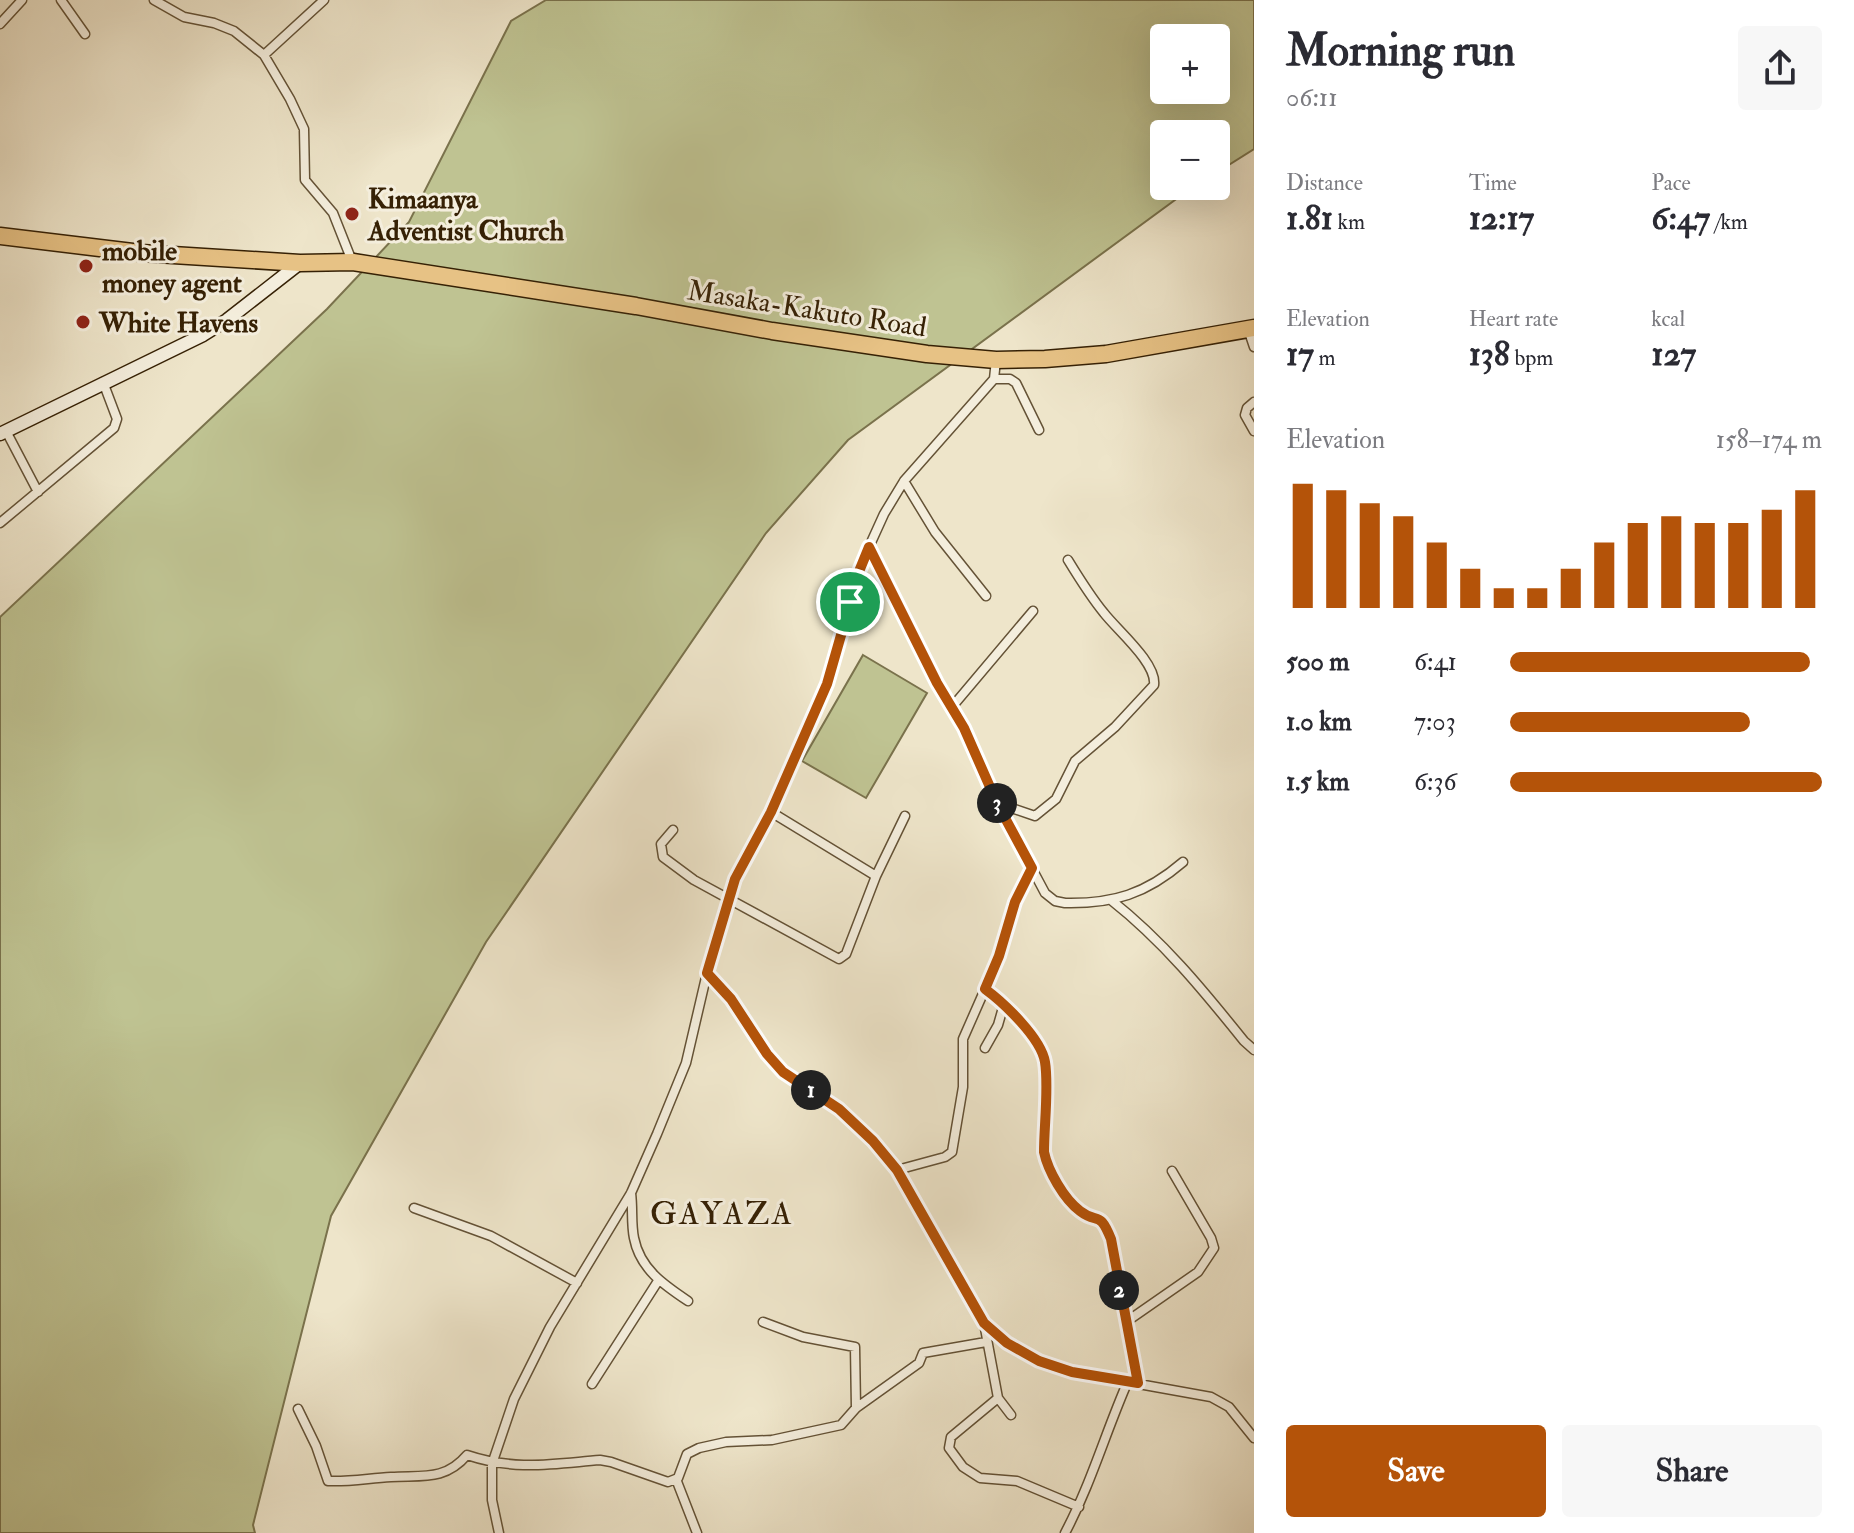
<!DOCTYPE html>
<html lang="en">
<head>
<meta charset="utf-8">
<style>
	:root { --surface:#fff; --page:#f7f7f7; --text:#2b2b33; --muted:#7c7c81; --accent:#b45309 }
	body { margin:0; font-family:"IM FELL Double Pica",serif; background:var(--page); color:var(--text); height:100vh; display:flex; flex-direction:column; font-size:30px; white-space:nowrap }
	* { box-sizing:border-box; margin:0 }
	p { font-size:26px; color:var(--muted) }
	.icon { flex:none; width:44px; height:44px; fill:none; stroke:currentColor; stroke-width:2; stroke-linecap:round; stroke-linejoin:round }
	.map { position:relative; flex:1; overflow:hidden }
	.panel { display:flex; flex-direction:column; background:var(--surface); width:600px }
	.panel>* { flex:none }
	.tools { position:absolute; left:1150px; top:24px; display:grid; gap:16px }
	.tools a { display:grid; place-items:center; width:80px; height:80px; border-radius:8px; background:var(--surface); box-shadow:0 8px 32px #0002; font-size:40px }
	.pin { position:absolute; display:grid; place-items:center; width:68px; height:68px; color:#fff; margin:-34px; border:4px solid #fff; border-radius:50%; box-shadow:0 2px 8px #0007 }
	.km { position:absolute; width:40px; height:40px; margin:-20px; border-radius:50%; background:#222; color:#fff; font-size:22px; line-height:40px; text-align:center }
	.round { display:grid; place-items:center; flex:none; width:84px; height:84px; border-radius:8px; background:var(--page) }
	.head { display:flex; align-items:center; justify-content:space-between; height:136px; padding:0 32px }
	h1 { font-size:44px; font-weight:700; line-height:60px }
	.metrics { display:grid; grid-template-columns:repeat(3,1fr); gap:12px; height:136px; padding:8px 32px }
	.metrics div { display:grid; align-content:center }
	.metrics b { font-size:34px; font-weight:700 }
	.metrics small { font-size:22px; font-weight:400 }
	.metrics p { font-size:22px }
	.chart { height:224px; padding:16px 32px }
	.chart p { display:flex; justify-content:space-between }
	.chart svg { width:100%; height:144px; margin-top:8px; stroke:var(--accent); stroke-width:6 }
	.button { display:flex; gap:16px; margin-top:auto; padding:16px 32px }
	.button a { flex:1; height:92px; border-radius:8px; background:var(--accent); color:#fff; font-size:32px; font-weight:700; line-height:92px; text-align:center }
	.button a+a { background:var(--page); color:var(--text) }
	ul { padding:0 32px; list-style:none; font-size:26px }
	li { display:grid; grid-template-columns:128px 96px 1fr; align-items:center; height:60px }
	li i { height:20px; border-radius:10px; background:var(--accent) }
	main { display:flex; flex:1; min-height:0 }
	.map>svg:first-child { display:block }
	.green { fill:#bfc392; stroke:#7a724c; stroke-width:2; fill-rule:evenodd }
	.lines { fill:none; stroke-linecap:round; stroke-linejoin:round }
	.street-casing { stroke:#645236; stroke-width:11 }
	.secondary-casing { stroke:#362105; stroke-width:15 }
	.highway-casing { stroke:#362105; stroke-width:19 }
	.street { stroke:#f4eedd; stroke-width:8 }
	.secondary { stroke:#f4eedd; stroke-width:12 }
	.highway { stroke:#e7c285; stroke-width:16 }
	.route-casing { stroke:#fff; stroke-width:16 }
	.route { stroke:#b45309; stroke-width:10 }
	.poi-dot { fill:#8f2418; stroke:#f4eedd; stroke-width:3 }
	.labels { text-anchor:middle; stroke-width:6; stroke-linejoin:round; paint-order:stroke }
	.poi-label { font-size:28px; font-weight:bold; fill:#362105; stroke:#f4eedd; text-anchor:start }
	.street-label { font-size:28px; fill:#362105; stroke:#f4eedd }
	.quarter-label { font-size:32px; letter-spacing:2px; fill:#362105; stroke:#f4eedd }
</style>
</head>
<body>
<main>
<div class="map">
<svg width="1254" height="1533" viewBox="0 0 1254 1533">
	<rect width="100%" height="100%" fill="#eee5ca"/>
	<filter id="stains"><feTurbulence type="fractalNoise" baseFrequency=".0025" numOctaves="4"/><feColorMatrix values="0 0 0 0 .2 0 0 0 0 .09 0 0 0 0 .02 0 0 0 .5 -.17"/></filter>
	<radialGradient id="worn" r=".72"><stop offset=".6" stop-color="#630" stop-opacity="0"/><stop offset="1" stop-color="#630" stop-opacity=".3"/></radialGradient>
	<path class="green" d="M 546,0 L 1254,0 L 1254,149 L 1216,173 L 1216,134 L 1164,134 L 1164,186 L 1194,186 L 848,440 L 766,533 L 486,942 L 331,1216 L 253,1525 L 255,1533 L 0,1533 L 0,617 L 327,309 L 409,222 L 511,21 ZM 1164,38 L 1216,38 L 1216,90 L 1164,90 Z
		M 863,655 L 927,693 L 866,798 L 802,761 Z"/>
	<g class="lines">
		<g class="street-casing">
			<path id="street" d="M 61,0 L 85,34
				M 154,0 L 184,17 L 214,23 L 234,31 L 264,55 L 290,99 L 304,129 L 305,180 L 333,213 L 352,261
				M 0,24 L 22,0
				M 264,55 L 324,0
				M 1248,329 L 1254,347
				M 994,379 L 1010,379 L 1016,383 L 1039,430
				M 1254,402 L 1247,408 L 1245,415 L 1254,431
				M 6,431 L 38,492
				M 904,481 L 935,532 L 986,596
				M 0,523 L 114,428 L 117,419 L 103,382
				M 869,547 L 937,683 L 964,728 L 997,803 L 1045,893 L 1055,901 L 1065,903 C 1113,904 1146,894 1183,862
				M 952,707 L 1033,611
				M 997,803 L 1035,816 L 1056,799 L 1075,761 L 1115,727 L 1154,685 C 1157,663 1117,630 1104,613 C 1090,596 1079,578 1068,560
				M 771,812 L 876,876
				M 673,830 L 661,844 L 663,857 L 694,880 L 839,959 L 846,954 L 876,876 L 905,816
				M 1032,868 L 1015,902 L 999,956 L 985,989 C 1009,1007 1036,1034 1045,1063 L 1044,1152 C 1048,1171 1064,1199 1080,1211 C 1098,1225 1099,1209 1111,1239 L 1138,1383
				M 1111,900 C 1163,941 1203,990 1244,1041 L 1254,1050
				M 707,973 L 731,999 L 767,1054 L 783,1072 L 839,1109 L 873,1141 L 897,1170 L 984,1323 L 1007,1343 L 1039,1361 L 1072,1372 L 1211,1397 L 1229,1407 L 1254,1438
				M 985,1048 L 998,1025 L 1004,1004
				M 897,1170 L 945,1157 L 952,1152 L 963,1087 L 963,1039 L 985,989
				M 631,1193 C 633,1208 631,1224 634,1238 C 640,1269 664,1285 688,1301
				M 414,1208 L 491,1236 L 577,1283
				M 763,1322 L 803,1337 L 855,1347 L 856,1408
				M 1126,1322 L 1198,1272 L 1214,1248 L 1211,1238 L 1172,1171
				M 984,1323 L 998,1398 L 951,1437 L 949,1448 L 963,1467 L 980,1478 L 1017,1481 L 1079,1507
				M 592,1384 L 658,1281
				M 998,1398 L 1011,1415
				M 298,1409 L 316,1446 L 328,1481 C 350,1482 370,1478 391,1477 C 422,1475 445,1481 467,1455 C 515,1471 551,1464 600,1460 L 611,1462 L 668,1482 L 678,1478 L 687,1454 L 699,1448 L 726,1442 L 772,1440 L 841,1425 L 856,1408 L 919,1363 L 923,1353 L 986,1342
				M 676,1479 L 697,1533
				M 499,1533 L 492,1500 L 492,1464 L 514,1399 L 550,1327 L 631,1193 L 657,1134 L 686,1063 L 707,973 L 735,879 L 771,812 L 813,719 L 840,641 L 864,558 L 884,514 L 904,481 L 994,379 L 996,360
				M 1065,1533 C 1091,1484 1106,1431 1128,1381"/>
		</g>
		<g class="secondary-casing">
			<path id="secondary" d="M 0,434 L 203,335 L 227,320 L 300,263"/>
		</g>
		<g class="highway-casing">
			<path id="highway" d="M 0,236 L 141,253 L 300,263 L 353,262 L 636,306 L 772,331 L 927,354 L 996,360 L 1045,359 L 1106,354 L 1254,328"/>
		</g>
		<use href="#street" class="street"/>
		<use href="#secondary" class="secondary"/>
		<use href="#highway" class="highway"/>
	</g>
	<g class="lines">
		<g class="route-casing">
			<path id="route" d="M 869,547 L 937,683 L 964,728 L 997,803 L 1032,868 L 1015,902 L 999,956 L 985,989 C 1004,1003 1041,1038 1045,1062 C 1049,1087 1044,1126 1044,1152 C 1048,1171 1064,1199 1080,1211 C 1098,1225 1099,1209 1111,1239 L 1138,1383 L 1072,1372 L 1039,1361 L 1007,1343 L 984,1323 L 897,1170 L 873,1141 L 839,1109 L 783,1072 L 767,1054 L 731,999 L 707,973 L 735,879 L 771,812 L 827,684 L 860,569 Z"/>
		</g>
		<use href="#route" class="route"/>
	</g>
	<g class="poi-dot">
		<circle cx="352" cy="214" r="8"/>
		<circle cx="86" cy="266" r="8"/>
		<circle cx="83" cy="322" r="8"/>
	</g>
	<g class="labels">
		<g class="poi-label">
			<text x="368" y="208">Kimaanya<tspan x="368" dy="32">Adventist Church</tspan></text>
			<text x="102" y="260">mobile<tspan x="102" dy="32">money agent</tspan></text>
			<text x="99" y="332">White Havens</text>
		</g>
		<g class="street-label">
			<text transform="translate(807 308) rotate(9)" y="10">Masaka-Kakuto Road</text>
		</g>
		<g class="quarter-label">
			<text x="722" y="1224">GAYAZA</text>
		</g>
	</g>
	<rect width="100%" height="100%" filter="url(#stains)"/>
	<rect width="100%" height="100%" fill="url(#worn)"/>
</svg>
<div class="tools">
<a>+</a>
<a>−</a>
</div>
<div class="pin" style="left:850px;top:602px;background:#1e9e55"><svg class="icon" aria-label="arrive" viewBox="0 0 24 24"><path d="M6 21V4h12l-3 4 3 4H6"/></svg></div>
<b class="km" style="left:811px;top:1090px">1</b>
<b class="km" style="left:1119px;top:1290px">2</b>
<b class="km" style="left:997px;top:803px">3</b>
</div>
<section class="panel">
<div class="head"><div><h1>Morning run</h1><p>06:11</p></div><a class="round"><svg class="icon" aria-label="share" viewBox="0 0 24 24"><path d="M12 15V3M7 8l5-5 5 5M5 13v7h14v-7"/></svg></a></div>
<div class="metrics">
<div><p>Distance</p><b>1.81<small> km</small></b></div>
<div><p>Time</p><b>12:17</b></div>
<div><p>Pace</p><b>6:47<small> /km</small></b></div>
</div>
<div class="metrics">
<div><p>Elevation</p><b>17<small> m</small></b></div>
<div><p>Heart rate</p><b>138<small> bpm</small></b></div>
<div><p>kcal</p><b>127</b></div>
</div>
<div class="chart"><p><span>Elevation</span>158–174 m</p>
<svg viewBox="0 0 160 44" preserveAspectRatio="none"><path d="M5 44V6M15 44V8M25 44V12M35 44V16M45 44V24M55 44V32M65 44V38M75 44V38M85 44V32M95 44V24M105 44V18M115 44V16M125 44V18M135 44V18M145 44V14M155 44V8"/></svg>
</div>
<ul>
<li><b>500 m</b>6:41<i style="width:96%"></i></li>
<li><b>1.0 km</b>7:03<i style="width:77%"></i></li>
<li><b>1.5 km</b>6:36<i style="width:100%"></i></li>
</ul>
<div class="button"><a>Save</a><a>Share</a></div>
</section>
</main>
</body>
</html>
